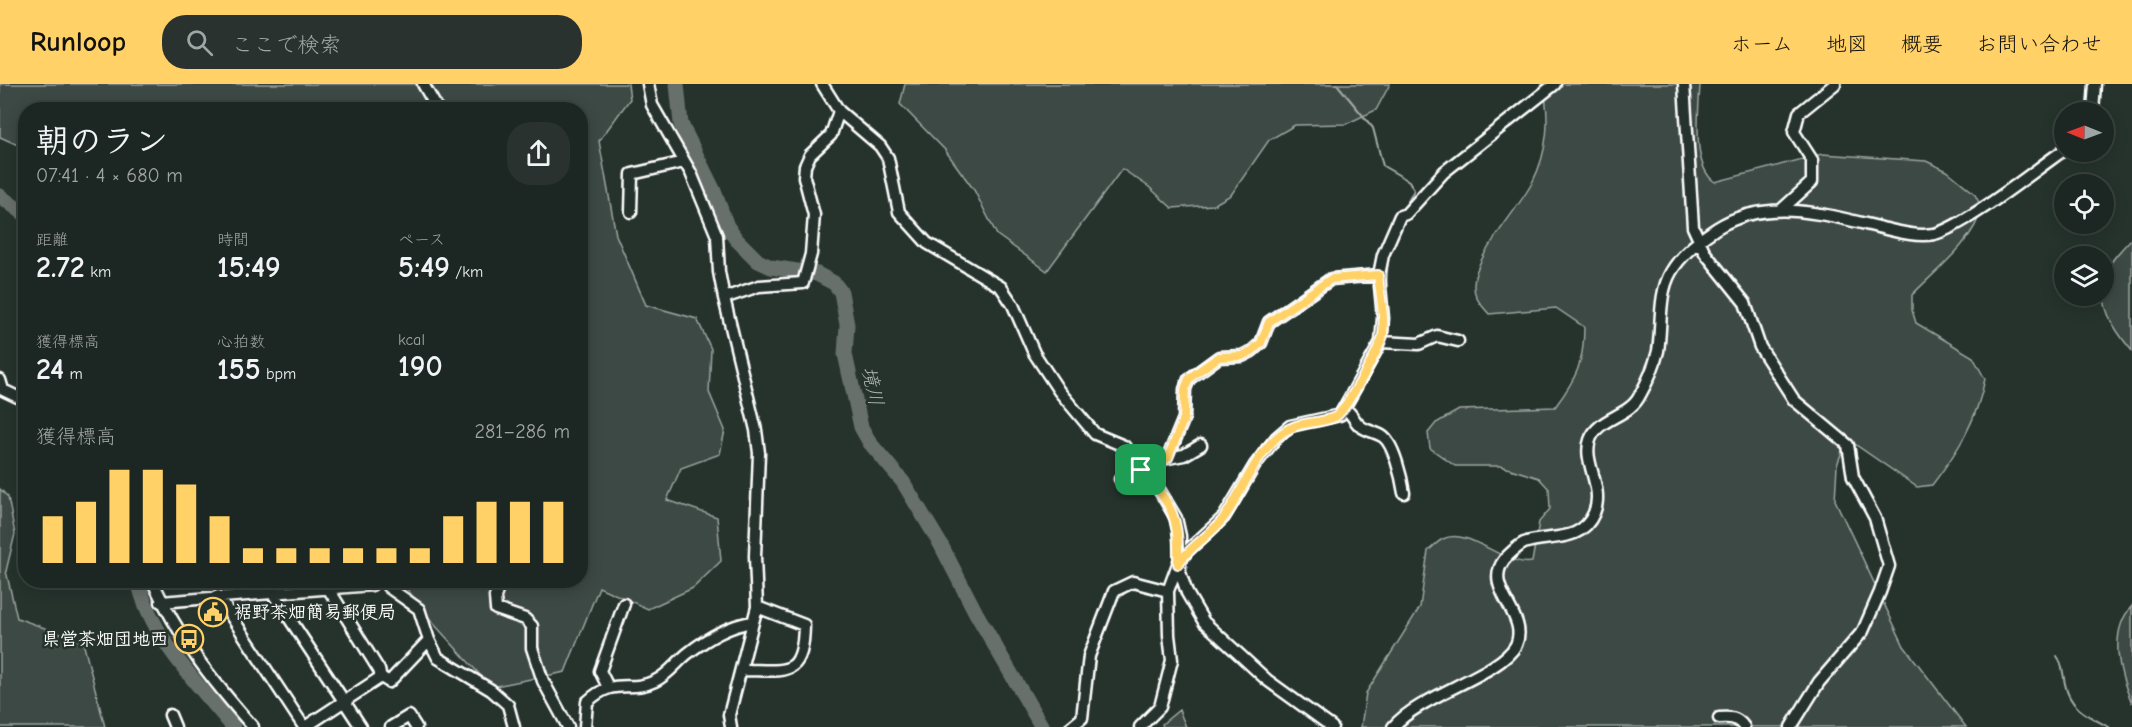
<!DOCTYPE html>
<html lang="ja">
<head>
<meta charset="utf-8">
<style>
	:root { --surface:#1c2622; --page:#29322f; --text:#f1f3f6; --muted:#a0a5a5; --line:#3a4340; --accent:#ffd166 }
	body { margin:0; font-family:"Comic Neue","Klee One",sans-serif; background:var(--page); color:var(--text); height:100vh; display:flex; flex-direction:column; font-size:22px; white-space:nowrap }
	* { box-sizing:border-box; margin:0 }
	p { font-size:20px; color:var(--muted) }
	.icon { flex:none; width:33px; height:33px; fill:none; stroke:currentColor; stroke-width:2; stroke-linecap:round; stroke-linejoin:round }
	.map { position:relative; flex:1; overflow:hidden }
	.sheet { position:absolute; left:18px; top:18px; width:570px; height:486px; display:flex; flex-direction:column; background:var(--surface); border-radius:24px; box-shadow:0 3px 15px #0003,0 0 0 2px var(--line) }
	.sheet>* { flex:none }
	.needle { width:39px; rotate:271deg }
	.buttons { position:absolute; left:2054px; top:18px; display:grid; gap:12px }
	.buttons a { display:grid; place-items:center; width:60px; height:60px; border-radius:50%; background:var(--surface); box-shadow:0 3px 15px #0003,0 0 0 2px var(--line); font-size:30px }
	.pin { position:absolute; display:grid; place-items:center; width:51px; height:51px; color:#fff; margin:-26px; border-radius:12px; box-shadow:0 3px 9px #0006 }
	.round { display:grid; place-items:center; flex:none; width:63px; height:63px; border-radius:24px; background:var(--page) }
	.head { display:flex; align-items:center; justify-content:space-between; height:102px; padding:0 18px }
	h1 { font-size:33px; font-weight:700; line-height:45px }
	.stats { display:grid; grid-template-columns:repeat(3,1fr); gap:9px; height:102px; padding:6px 18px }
	.stats div { display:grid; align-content:center }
	.stats b { font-size:30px; font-weight:700 }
	.stats small { font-size:16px; font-weight:400 }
	.stats p { font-size:16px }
	.chart { height:168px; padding:12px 18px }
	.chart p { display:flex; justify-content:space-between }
	.chart svg { width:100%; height:108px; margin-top:6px; stroke:var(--accent); stroke-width:6 }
	header { display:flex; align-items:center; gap:36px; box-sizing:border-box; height:84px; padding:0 30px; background:var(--accent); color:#111 }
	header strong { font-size:28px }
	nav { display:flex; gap:33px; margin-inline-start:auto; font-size:21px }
	.search { width:420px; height:54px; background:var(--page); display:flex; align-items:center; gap:15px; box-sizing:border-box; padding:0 21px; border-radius:24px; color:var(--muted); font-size:22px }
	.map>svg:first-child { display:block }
	.green { fill:#3e4944; stroke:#9ea4a2; stroke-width:1.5 }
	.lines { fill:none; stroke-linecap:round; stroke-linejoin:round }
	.stream { stroke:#a4a9a7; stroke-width:2 }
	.river { stroke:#67706c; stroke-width:15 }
	.minor-casing { stroke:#fff; stroke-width:15 }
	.minor { stroke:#26332d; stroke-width:10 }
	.route-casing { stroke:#fff; stroke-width:12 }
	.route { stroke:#ffd166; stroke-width:8 }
	.labels { text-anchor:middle; stroke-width:5; stroke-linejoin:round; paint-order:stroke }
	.poi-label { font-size:18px; font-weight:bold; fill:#fff; stroke:#26332d; text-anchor:start }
	.water-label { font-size:20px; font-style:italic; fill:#b3b8b6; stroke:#26332d }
</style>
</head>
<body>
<header>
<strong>Runloop</strong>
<div class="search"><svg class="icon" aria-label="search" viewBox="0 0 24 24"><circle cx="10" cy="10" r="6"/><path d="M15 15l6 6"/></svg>ここで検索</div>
<nav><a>ホーム</a><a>地図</a><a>概要</a><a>お問い合わせ</a></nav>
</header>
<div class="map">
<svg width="2132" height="643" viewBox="0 0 2132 643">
	<rect width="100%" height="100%" fill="#26332d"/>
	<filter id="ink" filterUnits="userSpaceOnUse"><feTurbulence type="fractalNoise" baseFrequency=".0167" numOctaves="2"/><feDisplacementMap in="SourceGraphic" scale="12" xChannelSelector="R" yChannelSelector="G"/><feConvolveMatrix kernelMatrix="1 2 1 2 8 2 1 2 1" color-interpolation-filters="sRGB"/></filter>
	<g filter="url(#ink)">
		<path class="green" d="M 0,0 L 628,0 L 630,15 L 599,57 L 616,151 L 646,221 L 697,235 L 711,265 L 709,308 L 725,346 L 720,370 L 681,384 L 667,416 L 717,433 L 721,477 L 693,504 L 648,525 L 599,503 L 565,588 L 491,603 L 434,540 L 401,497 L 580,496 L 580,26 L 26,26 L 25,64 L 0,53 Z
			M 905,0 L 1390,0 L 1376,26 L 1346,40 L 1295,41 L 1269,56 L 1231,111 L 1213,121 L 1172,124 L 1149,103 L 1122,85 L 1047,187 L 997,151 L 974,106 L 945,66 L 900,20 Z
			M 1542,0 L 1700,0 C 1699,27 1691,82 1715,98 L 1822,70 L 1926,77 L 1947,87 L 1974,109 L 1982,124 C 1973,159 1936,186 1912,211 L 1912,226 L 1916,239 L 1973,273 L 1985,295 C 1976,338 1959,366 1932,401 L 1917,403 L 1853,359 L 1843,365 L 1837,381 L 1835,416 L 1904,562 L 1966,643 L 1361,643 L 1366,609 L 1420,523 L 1428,467 C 1433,463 1438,457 1443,455 C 1468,442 1505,483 1532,478 L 1539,438 L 1550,425 L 1549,405 L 1539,394 L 1501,382 L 1455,382 L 1430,364 L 1428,349 L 1436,339 L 1459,326 L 1555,323 C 1576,295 1584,279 1584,243 L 1556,224 L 1489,230 C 1482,222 1474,214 1474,202 C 1473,173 1518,126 1532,99 C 1548,68 1551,32 1542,0 Z
			M 2132,154 L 2132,267 C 2113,244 2097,221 2106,189 C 2109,177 2124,163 2132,154 Z
			M 0,405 L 8,413 L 15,450 L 6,487 L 17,534 L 83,558 L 105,643 L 0,643 Z
			M 2132,522 L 2132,619 C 2119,590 2108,548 2132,522 Z
			M 1179,626 L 1186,643 L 1163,643 L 1162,640 Z"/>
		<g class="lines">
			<path class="stream" d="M 1337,0 L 1373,44 L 1383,82 L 1409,97 L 1414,106 L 1405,123
				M 1386,207 L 1388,171
				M 1386,213 L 1389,244 L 1387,254
				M 1351,323 L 1384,263
				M 1292,347 L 1339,336
				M 1253,376 L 1262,360
				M 1185,461 L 1194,454
				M 1115,518 L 1128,506 L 1141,504
				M 2057,572 C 2063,580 2063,590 2065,600 C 2070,625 2088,632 2109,643
				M 1087,633 L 1095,570"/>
			<path class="river" d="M 677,0 L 681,40 L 714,107 L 727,142 L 736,155 L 758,177 L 771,183 L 817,190 L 834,199 L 841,208 L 847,241 L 845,270 L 861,343 L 870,359 L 903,398 L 941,461 L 976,529 L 1042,643
				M 0,112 L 26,131
				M 26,385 L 26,394
				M 138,496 C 150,553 198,600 233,643"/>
			<g class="minor-casing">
				<path id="minor" d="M 423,0 L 438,26
					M 648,0 L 652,21 L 691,89 L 717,152 L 719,188 L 724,214 L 756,346 L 759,369 L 755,472 L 757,523 L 729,631 L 731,643
					M 822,0 L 839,27 L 880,62 L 888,74 L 899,128 L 927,159 L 1001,203 L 1013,221 L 1034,269 L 1059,307 L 1095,350 L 1124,362 L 1160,407 L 1176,434 L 1180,452 L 1180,488 L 1187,509 L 1204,538 L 1267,596 L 1332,643
					M 1684,0 L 1693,143 L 1705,169 L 1745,219 L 1760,263 L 1794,316 L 1848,361 L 1853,393 L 1875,434 L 1889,482 L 1880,508 L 1863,547 L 1819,598 L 1791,643
					M 2093,28 L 2095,0
					M 1781,126 L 1812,98 L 1812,76 L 1794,48 L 1799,29 L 1835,0
					M 631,128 L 632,90 L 684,78
					M 724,214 L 759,202 L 803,199 L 811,170 L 814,131 L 804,93 L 805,82 L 810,71 L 831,51 L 839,27
					M 1381,258 L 1419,260 L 1437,252 L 1458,257
					M 0,296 L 3,306 L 26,317
					M 1345,325 C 1352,329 1354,337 1360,342 C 1367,347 1375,348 1382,352 C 1394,359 1402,396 1404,409
					M 1168,373 L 1184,334 L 1185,305 L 1189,295 L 1219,273 L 1242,272 L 1252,267 L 1261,259 L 1269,238 L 1331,195 L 1379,191
					M 1120,395 L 1158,376 L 1184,371 L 1201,361
					M 152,496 C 179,555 211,595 253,643
					M 386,496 L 388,503 L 419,525 L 429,556
					M 501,496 L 495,513 L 496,525 L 525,535 L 532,542 L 532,564 L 543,597 L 568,643
					M 272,508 L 361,643
					M 218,512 L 304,643
					M 161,518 L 372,501 L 371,496
					M 741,586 C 786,586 803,595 804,541 L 757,523
					M 381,593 L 389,598 L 429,556 L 438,574 L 491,606 L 508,621 L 514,643
					M 608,603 L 600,587 L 624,520
					M 170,631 L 175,643
					M 1719,634 C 1730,633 1737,633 1744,643
					M 305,643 L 381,593 L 379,586 L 328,504
					M 391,643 L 409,632 L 416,643
					M 585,643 L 587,618 C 616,591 628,610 655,597 C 668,591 676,579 687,570 C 706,555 728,542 752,538
					M 1071,643 L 1082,634 L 1089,572 L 1114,507 L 1133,498 L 1168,507
					M 1140,643 L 1160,623 L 1172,576 L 1169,551 L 1168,507 L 1178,480 L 1187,467 L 1224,433 L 1255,381 L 1276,354 L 1290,342 L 1340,331 L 1381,258 L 1383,234 L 1379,191 L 1383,171 L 1400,132 L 1406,130 L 1444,88 L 1555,0
					M 1393,643 C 1420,611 1501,590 1516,561 C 1530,531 1482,505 1504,476 C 1508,471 1518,462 1524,459 C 1549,450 1581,460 1594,429 C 1605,404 1582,378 1590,356 C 1598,333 1630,333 1640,311 C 1648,297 1654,283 1658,267 C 1662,242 1658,210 1671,188 C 1680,172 1701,154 1717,144 C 1768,112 1828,131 1882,144 C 1899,148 1917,153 1934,150 C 1964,143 2035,86 2064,66"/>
			</g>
			<use href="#minor" class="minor"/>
		</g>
	</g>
	<g class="lines" filter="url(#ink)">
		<g class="route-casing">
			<path id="route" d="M 1378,191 C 1380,211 1385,231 1383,251 C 1381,262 1344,330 1335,333 C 1312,342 1297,335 1276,354 C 1253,376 1243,406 1226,431 C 1213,450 1191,461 1178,480 C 1180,434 1172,420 1141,386 L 1168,374 L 1184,334 L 1185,305 L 1189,295 L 1196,289 L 1219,273 L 1242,272 L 1252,267 L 1261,259 L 1269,238 L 1331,195 Z"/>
		</g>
		<use href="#route" class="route"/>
	</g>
	<defs>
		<g id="civic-ring" transform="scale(1.5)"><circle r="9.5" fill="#26332d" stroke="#ffd166" stroke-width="1.5"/><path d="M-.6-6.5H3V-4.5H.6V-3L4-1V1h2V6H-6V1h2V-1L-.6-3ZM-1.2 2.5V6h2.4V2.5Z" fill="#ffd166"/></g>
		<g id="bus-ring" transform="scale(1.5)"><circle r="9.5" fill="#26332d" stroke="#ffd166" stroke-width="1.5"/><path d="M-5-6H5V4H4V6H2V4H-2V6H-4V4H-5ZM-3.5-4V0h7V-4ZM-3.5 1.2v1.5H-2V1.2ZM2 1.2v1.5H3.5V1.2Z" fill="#ffd166"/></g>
	</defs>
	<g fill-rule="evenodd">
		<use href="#civic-ring" x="213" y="528"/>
		<use href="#bus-ring" x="189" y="555"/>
	</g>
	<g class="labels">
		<g class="poi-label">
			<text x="234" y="534">裾野茶畑簡易郵便局</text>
			<text x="168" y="561" text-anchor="end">県営茶畑団地西</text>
		</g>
		<g class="water-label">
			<text transform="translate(873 302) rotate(78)" y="7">境川</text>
		</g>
	</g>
</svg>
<div class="buttons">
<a><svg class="needle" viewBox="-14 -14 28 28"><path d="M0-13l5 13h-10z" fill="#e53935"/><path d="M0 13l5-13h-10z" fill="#a0a5a5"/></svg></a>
<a><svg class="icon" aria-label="locate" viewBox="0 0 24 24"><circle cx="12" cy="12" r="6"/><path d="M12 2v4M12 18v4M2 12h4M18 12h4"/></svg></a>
<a><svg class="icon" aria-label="layers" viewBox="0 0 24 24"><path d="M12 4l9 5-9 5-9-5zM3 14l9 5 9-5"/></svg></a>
</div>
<div class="pin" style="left:1141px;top:386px;background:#1e9e55"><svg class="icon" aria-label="arrive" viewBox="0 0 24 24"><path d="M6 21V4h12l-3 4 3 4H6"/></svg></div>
<section class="sheet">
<div class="head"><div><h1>朝のラン</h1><p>07:41 · 4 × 680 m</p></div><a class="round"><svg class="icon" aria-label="share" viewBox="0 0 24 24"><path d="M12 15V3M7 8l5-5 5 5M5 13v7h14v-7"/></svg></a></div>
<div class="stats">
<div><p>距離</p><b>2.72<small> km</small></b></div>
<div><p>時間</p><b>15:49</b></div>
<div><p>ペース</p><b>5:49<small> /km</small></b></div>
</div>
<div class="stats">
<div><p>獲得標高</p><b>24<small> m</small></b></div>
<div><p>心拍数</p><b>155<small> bpm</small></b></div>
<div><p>kcal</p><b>190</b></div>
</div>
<div class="chart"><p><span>獲得標高</span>281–286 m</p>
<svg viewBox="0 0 160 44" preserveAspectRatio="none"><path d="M5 44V25M15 44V19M25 44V6M35 44V6M45 44V12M55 44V25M65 44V38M75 44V38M85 44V38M95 44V38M105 44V38M115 44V38M125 44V25M135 44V19M145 44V19M155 44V19"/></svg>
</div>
</section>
</div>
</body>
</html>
